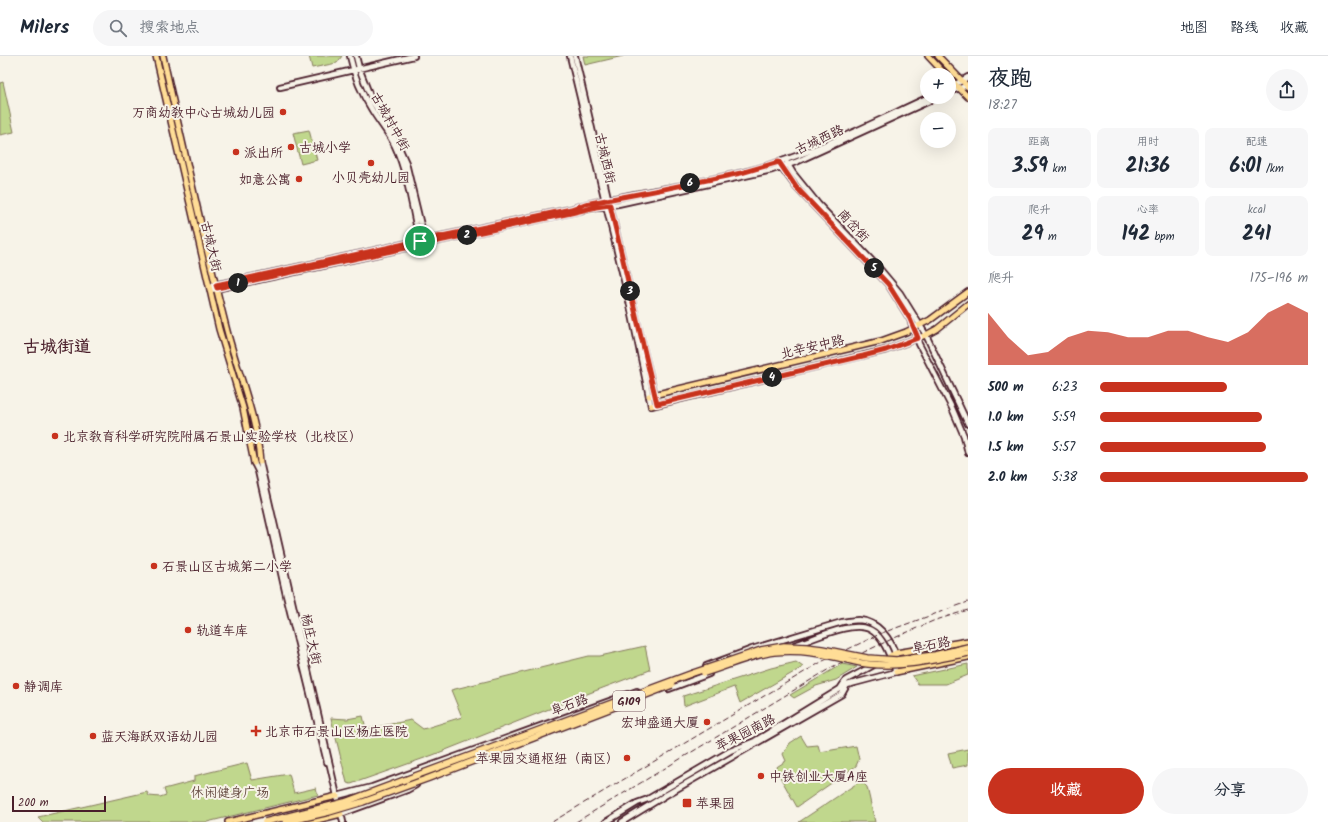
<!DOCTYPE html>
<html lang="zh">
<head>
<meta charset="utf-8">
<style>
	:root { --surface:#fff; --page:#f6f6f7; --text:#1f2937; --muted:#747a83; --line:#e0e1e3; --accent:#c8321e }
	body { margin:0; font-family:Kalam,"LXGW WenKai TC",sans-serif; background:var(--page); color:var(--text); height:100vh; display:flex; flex-direction:column; font-size:15px; white-space:nowrap }
	* { box-sizing:border-box; margin:0 }
	p { font-size:13px; color:var(--muted) }
	.icon { flex:none; width:22px; height:22px; fill:none; stroke:currentColor; stroke-width:2; stroke-linecap:round; stroke-linejoin:round }
	.map { position:relative; flex:1; overflow:hidden }
	.drawer { display:flex; flex-direction:column; background:var(--surface); width:360px }
	.drawer>* { flex:none }
	.controls { position:absolute; left:920px; top:12px; display:grid; gap:8px }
	.controls a { display:grid; place-items:center; width:36px; height:36px; border-radius:50%; background:var(--surface); box-shadow:0 4px 16px #0002; font-size:20px }
	.scale { position:absolute; left:12px; bottom:10px; width:94px; box-sizing:border-box; padding-left:4px; border:2px solid #4a1f2b; border-top:0; font-size:11px; line-height:14px; white-space:nowrap; color:#4a1f2b; -webkit-text-stroke:3px #f7f3e8; paint-order:stroke }
	.pin { position:absolute; display:grid; place-items:center; width:34px; height:34px; color:#fff; margin:-17px; border:2px solid #fff; border-radius:50%; box-shadow:0 1px 4px #0007 }
	.km { position:absolute; width:20px; height:20px; margin:-10px; border-radius:50%; background:#222; color:#fff; font-size:11px; line-height:20px; text-align:center }
	.round { display:grid; place-items:center; flex:none; width:42px; height:42px; border-radius:21px; background:var(--page) }
	.overview { display:flex; align-items:center; justify-content:space-between; height:68px; padding:0 20px }
	h1 { font-size:22px; font-weight:700; line-height:30px }
	.stats { display:grid; grid-template-columns:repeat(3,1fr); gap:6px; height:68px; padding:4px 20px }
	.stats div { display:grid; align-content:center; border-radius:8px; background:var(--page); text-align:center }
	.stats b { font-size:20px; font-weight:700 }
	.stats small { font-size:11px; font-weight:400 }
	.stats p { font-size:11px }
	.chart { height:112px; padding:8px 20px }
	.chart p { display:flex; justify-content:space-between }
	.chart svg { width:100%; height:72px; margin-top:4px; fill:var(--accent); opacity:.7 }
	.action { display:flex; gap:8px; margin-top:auto; padding:8px 20px }
	.action a { flex:1; height:46px; border-radius:24px; background:var(--accent); color:#fff; font-size:16px; font-weight:700; line-height:46px; text-align:center }
	.action a+a { background:var(--page); color:var(--text) }
	ul { padding:0 20px; list-style:none; font-size:13px }
	li { display:grid; grid-template-columns:64px 48px 1fr; align-items:center; height:30px }
	li i { height:10px; border-radius:5px; background:var(--accent) }
	header { display:flex; align-items:center; gap:24px; box-sizing:border-box; height:56px; padding:0 20px; background:var(--surface); border-bottom:1px solid var(--line) }
	header strong { font-size:19px }
	nav { display:flex; gap:22px; margin-inline-start:auto; font-size:14px }
	.search { width:280px; height:36px; background:var(--page); display:flex; align-items:center; gap:10px; box-sizing:border-box; padding:0 14px; border-radius:22px; color:var(--muted); font-size:15px }
	main { display:flex; flex:1; min-height:0 }
	.map>svg:first-child { display:block }
	.green { fill:#c0d78d; stroke:#857b5c }
	.lines { fill:none; stroke-linecap:round; stroke-linejoin:round }
	.secondary-casing { stroke:#4a1f2b; stroke-width:8 }
	.primary-casing { stroke:#4a1f2b; stroke-width:8 }
	.secondary { stroke:#f7f3e8; stroke-width:4.5 }
	.primary { stroke:#ffdd96; stroke-width:5 }
	.rail { stroke:#4a1f2b; stroke-width:1; stroke-dasharray:6 3; stroke-linecap:butt }
	.trunk-bridge-casing { stroke:#4a1f2b; stroke-width:8; stroke-linecap:butt }
	.trunk-bridge { stroke:#ffdd96; stroke-width:5.5 }
	.route-casing { stroke:#fff; stroke-width:8 }
	.route { stroke:#c8321e; stroke-width:5 }
	.poi-dot { fill:#c8321e; stroke:#f7f3e8; stroke-width:1.5 }
	.labels { text-anchor:middle; stroke-width:4; stroke-linejoin:round; paint-order:stroke }
	.shield { fill:#f7f3e8; stroke:#7e5f64; stroke-width:1 }
	.shield-label { font-size:12px; font-weight:bold; fill:#4a1f2b }
	.poi-label { font-size:13px; fill:#4a1f2b; stroke:#f7f3e8; text-anchor:start }
	.street-label { font-size:13px; fill:#4a1f2b; stroke:#f7f3e8 }
	.park-label { font-size:13px; fill:#684d44; stroke:#f7f3e8 }
	.district-label { font-size:17px; font-weight:bold; fill:#4a1f2b; stroke:#f7f3e8 }
</style>
</head>
<body>
<header>
<strong>Milers</strong>
<div class="search"><svg class="icon" aria-label="search" viewBox="0 0 24 24"><circle cx="10" cy="10" r="6"/><path d="M15 15l6 6"/></svg>搜索地点</div>
<nav><a>地图</a><a>路线</a><a>收藏</a></nav>
</header>
<main>
<div class="map">
<svg width="968" height="766" viewBox="0 0 968 766">
	<rect width="100%" height="100%" fill="#f7f3e8"/>
	<filter id="ink" filterUnits="userSpaceOnUse"><feTurbulence type="fractalNoise" baseFrequency=".025" numOctaves="2"/><feDisplacementMap in="SourceGraphic" scale="8" xChannelSelector="R" yChannelSelector="G"/><feConvolveMatrix kernelMatrix="1 2 1 2 8 2 1 2 1" color-interpolation-filters="sRGB"/></filter>
	<g filter="url(#ink)">
		<path class="green" d="M 309,0 L 342,0 L 337,7 L 312,12 Z
			M 583,0 L 623,0 L 585,9 Z
			M 3,26 L 14,76 L 0,79 L 0,27 Z
			M 309,74 L 317,104 L 301,108 L 293,77 Z
			M 645,590 L 650,614 L 587,638 L 433,699 L 351,728 L 347,727 L 331,662 L 347,663 L 363,660 L 366,673 L 411,664 L 423,673 L 462,661 L 451,634 L 589,600 L 600,600 Z
			M 796,606 L 803,611 L 740,647 L 734,631 L 684,650 L 683,640 L 771,612 Z
			M 842,608 L 857,611 L 836,624 L 816,630 L 794,642 L 790,639 Z
			M 968,608 L 968,619 L 946,628 L 918,628 L 912,620 Z
			M 801,680 L 807,690 L 818,689 L 820,696 L 856,690 L 859,703 L 856,710 L 797,751 L 775,712 L 786,705 L 783,698 L 790,687 Z
			M 968,693 L 968,709 L 952,712 L 948,697 Z
			M 247,707 L 252,724 L 289,718 L 294,737 L 316,732 L 318,739 L 207,766 L 43,766 L 38,761 L 147,736 L 149,740 L 160,741 L 166,739 L 164,733 L 194,725 L 194,720 Z
			M 859,726 L 863,727 L 867,731 L 875,766 L 799,766 Z"/>
		<g class="lines">
			<g class="secondary-casing">
				<path id="secondary" d="M 350,0 C 354,19 361,37 372,54 C 379,66 389,77 395,90 C 408,118 413,157 420,188
					M 356,0 L 359,12 L 372,45 L 393,78 L 406,107 L 425,186
					M 570,0 L 630,249 L 651,350
					M 575,0 L 644,296 L 657,348
					M 280,31 L 414,0
					M 949,32 L 968,21
					M 949,36 L 968,29
					M 787,107 L 793,117 L 818,148 L 879,212 L 900,237 L 926,279 L 968,368
					M 780,109 L 796,131 L 888,228 L 910,263 L 919,288 L 952,352 L 964,380 L 968,397
					M 210,230 L 432,182 L 571,153 C 592,145 614,143 636,138 C 671,132 706,125 741,117 C 807,101 868,69 929,41
					M 211,234 L 596,151 L 618,148 L 772,114 L 796,106 L 938,41
					M 260,406 L 343,766
					M 254,407 L 258,415 L 286,539 L 327,706
					M 706,610 L 752,593 L 842,566 C 848,565 853,564 859,564 C 878,565 891,583 896,600
					M 669,633 L 709,618
					M 337,740 L 372,731 L 637,635
					M 341,758 L 407,734 L 416,729
					M 606,766 L 637,747 L 648,743 L 730,695 L 755,685 L 840,633 L 846,624 L 874,609
					M 622,766 L 666,739 L 842,638 L 847,629 L 896,616 C 891,603 884,581 871,574 C 852,563 813,584 794,589"/>
			</g>
			<g class="primary-casing">
				<path id="primary" d="M 156,0 L 219,273 L 243,352 L 254,407
					M 163,0 C 183,90 203,181 226,271 C 237,315 257,360 260,406
					M 928,0 L 946,19
					M 938,0 L 968,31
					M 949,22 L 968,41
					M 649,340 L 881,285 L 906,276 L 930,264 L 968,236
					M 651,350 L 886,294 L 926,279 L 937,273 L 968,248
					M 890,600 L 896,597 L 968,585
					M 896,616 L 968,601
					M 228,766 L 337,740
					M 309,766 L 341,758"/>
			</g>
			<use href="#secondary" class="secondary"/>
			<use href="#primary" class="primary"/>
			<path class="rail" d="M 552,766 L 823,605 L 882,577 L 968,546
				M 576,766 L 834,610 L 892,583 L 933,565 L 968,554"/>
			<g class="trunk-bridge-casing">
				<path id="trunk-bridge" d="M 704,617 C 727,610 751,599 774,596 C 795,594 815,596 835,601 C 846,603 857,607 868,608 C 903,612 934,604 968,597
					M 265,766 L 345,746 L 693,617 L 761,594 L 784,590 L 806,591 L 822,593 L 867,602 L 896,604 L 935,599 L 968,591
					M 286,766 L 329,756 L 363,746 L 429,722 L 672,629"/>
			</g>
			<use href="#trunk-bridge" class="trunk-bridge"/>
		</g>
	</g>
	<g class="lines" filter="url(#ink)">
		<g class="route-casing">
			<path id="route" d="M 779,106 L 796,131 L 888,228 L 910,263 L 918,282 L 886,294 L 863,300 L 657,348 L 610,149 L 596,151 L 571,157 L 217,232 L 216,229 L 432,182 L 571,153 L 585,148 L 654,135 L 741,117 Z"/>
		</g>
		<use href="#route" class="route"/>
	</g>
	<g class="poi-dot">
		<circle cx="283" cy="56" r="4"/>
		<circle cx="291" cy="91" r="4"/>
		<circle cx="236" cy="96" r="4"/>
		<circle cx="371" cy="107" r="4"/>
		<circle cx="299" cy="123" r="4"/>
		<circle cx="55" cy="380" r="4"/>
		<circle cx="154" cy="510" r="4"/>
		<circle cx="188" cy="574" r="4"/>
		<circle cx="16" cy="630" r="4"/>
		<circle cx="707" cy="666" r="4"/>
		<path d="M254 669h4v4h4v4h-4v4h-4v-4h-4v-4h4z"/>
		<circle cx="93" cy="680" r="4"/>
		<circle cx="627" cy="702" r="4"/>
		<circle cx="761" cy="720" r="4"/>
		<rect x="682" y="742" width="10" height="10" rx="2"/>
	</g>
	<g class="labels">
		<rect class="shield" x="613" y="635" width="32" height="20" rx="3"/>
		<g class="shield-label">
			<text x="629" y="649">G109</text>
		</g>
		<g class="poi-label">
			<text x="275" y="61" text-anchor="end">万商幼教中心古城幼儿园</text>
			<text x="299" y="96">古城小学</text>
			<text x="244" y="101">派出所</text>
			<text x="371" y="126" text-anchor="middle">小贝壳幼儿园</text>
			<text x="291" y="128" text-anchor="end">如意公寓</text>
			<text x="63" y="385">北京教育科学研究院附属石景山实验学校（北校区）</text>
			<text x="162" y="515">石景山区古城第二小学</text>
			<text x="196" y="579">轨道车库</text>
			<text x="24" y="635">静调库</text>
			<text x="699" y="671" text-anchor="end">宏坤盛通大厦</text>
			<text x="265" y="680">北京市石景山区杨庄医院</text>
			<text x="101" y="685">蓝天海跃双语幼儿园</text>
			<text x="619" y="707" text-anchor="end">苹果园交通枢纽（南区）</text>
			<text x="769" y="725">中铁创业大厦A座</text>
			<text x="696" y="752">苹果园</text>
		</g>
		<g class="street-label">
			<text transform="translate(391 65) rotate(61)" y="5">古城村中街</text>
			<text transform="translate(819 83) rotate(-25)" y="5">古城西路</text>
			<text transform="translate(606 102) rotate(77)" y="5">古城西街</text>
			<text transform="translate(854 169) rotate(47)" y="5">南岔街</text>
			<text transform="translate(212 190) rotate(77)" y="5">古城大街</text>
			<text transform="translate(812 290) rotate(-13)" y="5">北辛安中路</text>
			<text transform="translate(312 583) rotate(77)" y="5">杨庄大街</text>
			<text transform="translate(931 588) rotate(-11)" y="5">阜石路</text>
			<text transform="translate(569 648) rotate(-20)" y="5">阜石路</text>
			<text transform="translate(745 676) rotate(-27)" y="5">苹果园南路</text>
		</g>
		<g class="park-label">
			<text x="230" y="741">休闲健身广场</text>
		</g>
		<g class="district-label">
			<text x="57" y="296">古城街道</text>
		</g>
	</g>
</svg>
<div class="controls">
<a>+</a>
<a>−</a>
</div>
<div class="scale">200 m</div>
<div class="pin" style="left:420px;top:185px;background:#1e9e55"><svg class="icon" aria-label="arrive" viewBox="0 0 24 24"><path d="M6 21V4h12l-3 4 3 4H6"/></svg></div>
<b class="km" style="left:238px;top:227px">1</b>
<b class="km" style="left:467px;top:179px">2</b>
<b class="km" style="left:630px;top:235px">3</b>
<b class="km" style="left:772px;top:321px">4</b>
<b class="km" style="left:874px;top:212px">5</b>
<b class="km" style="left:690px;top:127px">6</b>
</div>
<section class="drawer">
<div class="overview"><div><h1>夜跑</h1><p>18:27</p></div><a class="round"><svg class="icon" aria-label="share" viewBox="0 0 24 24"><path d="M12 15V3M7 8l5-5 5 5M5 13v7h14v-7"/></svg></a></div>
<div class="stats">
<div><p>距离</p><b>3.59<small> km</small></b></div>
<div><p>用时</p><b>21:36</b></div>
<div><p>配速</p><b>6:01<small> /km</small></b></div>
</div>
<div class="stats">
<div><p>爬升</p><b>29<small> m</small></b></div>
<div><p>心率</p><b>142<small> bpm</small></b></div>
<div><p>kcal</p><b>241</b></div>
</div>
<div class="chart"><p><span>爬升</span>175–196 m</p>
<svg viewBox="0 0 160 44" preserveAspectRatio="none"><path d="M0 44V12L10 27L20 38L30 36L40 27L50 23L60 24L70 27L80 27L90 23L100 23L110 27L120 30L130 24L140 12L150 6L160 12V44z"/></svg>
</div>
<ul>
<li><b>500 m</b>6:23<i style="width:61%"></i></li>
<li><b>1.0 km</b>5:59<i style="width:78%"></i></li>
<li><b>1.5 km</b>5:57<i style="width:80%"></i></li>
<li><b>2.0 km</b>5:38<i style="width:100%"></i></li>
</ul>
<div class="action"><a>收藏</a><a>分享</a></div>
</section>
</main>
</body>
</html>
